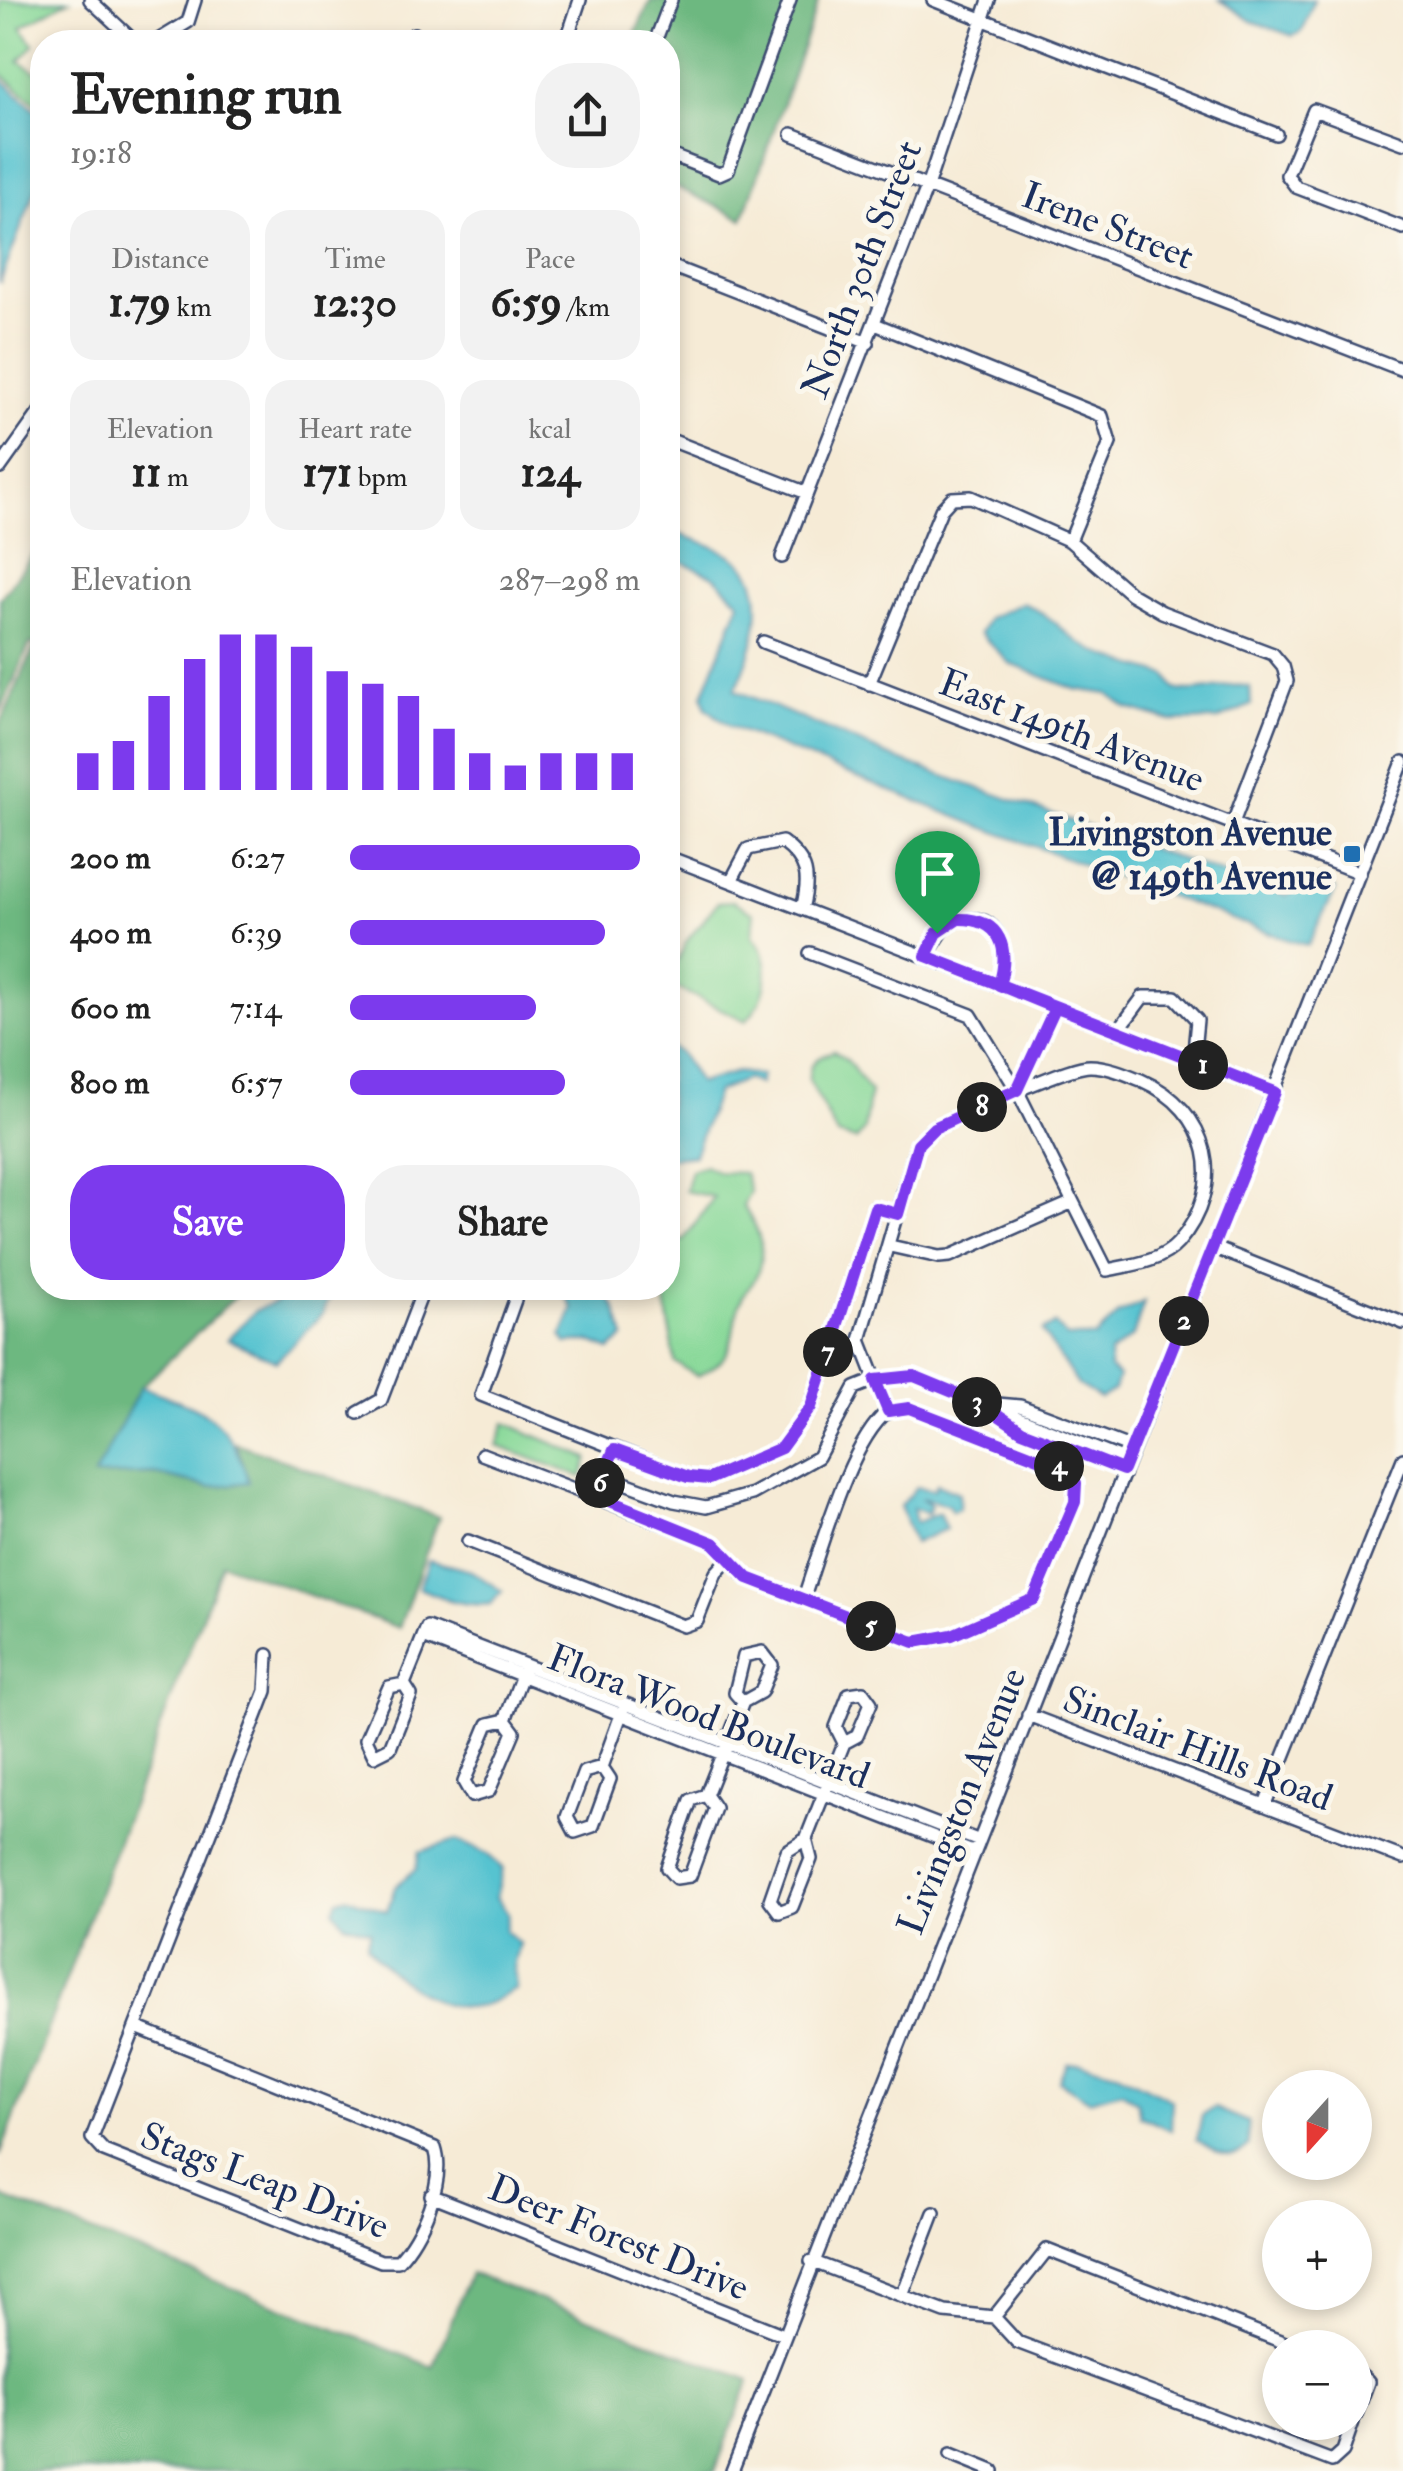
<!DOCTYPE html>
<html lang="en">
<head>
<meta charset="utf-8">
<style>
	:root { --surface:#fff; --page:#f2f2f2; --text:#222; --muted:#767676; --accent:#7c3aed }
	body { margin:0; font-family:"IM FELL Double Pica",serif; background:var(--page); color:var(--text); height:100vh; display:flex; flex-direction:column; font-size:38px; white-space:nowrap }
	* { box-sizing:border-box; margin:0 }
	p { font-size:32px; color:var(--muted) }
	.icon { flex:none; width:55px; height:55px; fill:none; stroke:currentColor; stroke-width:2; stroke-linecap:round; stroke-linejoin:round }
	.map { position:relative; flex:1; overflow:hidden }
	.panel { position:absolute; left:30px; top:30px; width:650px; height:1270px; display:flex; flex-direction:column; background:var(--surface); border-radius:40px; box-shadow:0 5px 15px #0003 }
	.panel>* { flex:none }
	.needle { width:65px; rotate:201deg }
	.controls { position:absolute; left:1262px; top:2070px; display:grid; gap:20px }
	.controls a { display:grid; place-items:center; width:110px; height:110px; border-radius:50%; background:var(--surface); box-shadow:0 5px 15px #0003; font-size:50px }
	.pin { position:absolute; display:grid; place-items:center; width:85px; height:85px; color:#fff; margin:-102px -42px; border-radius:50% 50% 50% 0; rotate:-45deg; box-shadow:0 0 10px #0007 }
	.pin .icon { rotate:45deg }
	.km { position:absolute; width:50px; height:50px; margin:-25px; border-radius:50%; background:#222; color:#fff; font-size:28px; line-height:50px; text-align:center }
	.round { display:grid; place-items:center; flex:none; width:105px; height:105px; border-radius:40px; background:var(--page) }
	.headline { display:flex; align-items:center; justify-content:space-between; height:170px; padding:0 40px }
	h1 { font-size:55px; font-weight:700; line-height:75px }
	.stats { display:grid; grid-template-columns:repeat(3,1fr); gap:15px; height:170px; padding:10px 40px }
	.stats div { display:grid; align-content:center; border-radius:25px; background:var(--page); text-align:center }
	.stats b { font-size:42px; font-weight:700 }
	.stats small { font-size:28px; font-weight:400 }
	.stats p { font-size:28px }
	.chart { height:280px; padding:20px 40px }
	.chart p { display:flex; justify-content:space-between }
	.chart svg { width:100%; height:180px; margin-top:10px; stroke:var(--accent); stroke-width:6 }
	.action { display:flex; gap:20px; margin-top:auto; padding:20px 40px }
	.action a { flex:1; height:115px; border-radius:40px; background:var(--accent); color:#fff; font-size:40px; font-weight:700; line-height:115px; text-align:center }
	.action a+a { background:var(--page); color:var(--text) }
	ul { padding:0 40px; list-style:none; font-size:32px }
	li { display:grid; grid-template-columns:160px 120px 1fr; align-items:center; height:75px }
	li i { height:25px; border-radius:12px; background:var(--accent) }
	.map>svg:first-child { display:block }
	.green { fill:#87d898; stroke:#51847b; stroke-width:2.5 }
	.forest { fill:#6db880; stroke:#44746f; stroke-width:2.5 }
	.water { fill:#57c3d0; stroke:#397997; stroke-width:2.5 }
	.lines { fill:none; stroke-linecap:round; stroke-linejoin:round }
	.minor-casing { stroke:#3c4b70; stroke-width:16 }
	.minor { stroke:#fff; stroke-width:11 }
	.route-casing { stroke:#fff; stroke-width:20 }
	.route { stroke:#7c3aed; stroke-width:12 }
	.poi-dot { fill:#1f6fb2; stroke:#fbf7ec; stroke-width:4 }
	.labels { text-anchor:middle; stroke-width:10; stroke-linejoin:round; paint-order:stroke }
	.street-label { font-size:38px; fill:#1b2f5e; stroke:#fbf7ec }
	.poi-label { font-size:38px; font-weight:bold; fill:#1b2f5e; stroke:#fbf7ec; text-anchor:end }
</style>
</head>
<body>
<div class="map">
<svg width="1403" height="2471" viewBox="0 0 1403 2471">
	<rect width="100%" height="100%" fill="#fbf7ec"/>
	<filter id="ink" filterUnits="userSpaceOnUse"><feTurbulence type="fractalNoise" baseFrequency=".01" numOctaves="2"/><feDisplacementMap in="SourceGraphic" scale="20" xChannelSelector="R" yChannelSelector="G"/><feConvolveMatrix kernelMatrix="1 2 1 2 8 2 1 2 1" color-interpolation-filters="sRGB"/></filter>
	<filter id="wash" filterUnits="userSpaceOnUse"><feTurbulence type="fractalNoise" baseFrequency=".0048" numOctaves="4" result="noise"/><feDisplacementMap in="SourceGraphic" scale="40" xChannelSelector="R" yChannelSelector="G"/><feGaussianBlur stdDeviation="2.25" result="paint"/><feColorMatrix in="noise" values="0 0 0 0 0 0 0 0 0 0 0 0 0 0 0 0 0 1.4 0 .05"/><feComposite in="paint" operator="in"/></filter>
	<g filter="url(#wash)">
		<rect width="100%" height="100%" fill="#f6ebd6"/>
		<path class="green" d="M 0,0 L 69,0 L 21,27 L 34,45 L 19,61 L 42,75 L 42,109 L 0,73 Z
			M 733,901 L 754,913 L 752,936 C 776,960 768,998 746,1021 L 668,984 L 686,942 L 718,902 Z
			M 834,1051 L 848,1061 L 870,1092 L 864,1130 L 856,1140 L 837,1135 L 809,1080 C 807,1062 819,1057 834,1051 Z
			M 705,1165 L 719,1172 L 744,1173 L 750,1192 L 743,1206 C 760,1229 768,1253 754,1280 C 750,1287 744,1292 741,1300 C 726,1337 743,1355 697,1376 L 675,1362 L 665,1296 L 671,1267 L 668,1265 L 668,1238 L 683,1241 L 714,1197 L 685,1191 L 691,1170 Z
			M 505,1423 L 588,1458 L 582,1477 L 497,1446 Z"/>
		<path class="forest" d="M 651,0 L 819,0 L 743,219 L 668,183 L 668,42 L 631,42 Z
			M 42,542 L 42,643 L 30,644 L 0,712 L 0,599 Z
			M 35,646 L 42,648 L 42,1288 L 244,1288 L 141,1387 L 95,1475 L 155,1474 L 210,1487 L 248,1482 L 236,1443 L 439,1517 L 399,1628 L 222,1563 L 0,2156 L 0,724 Z
			M 0,2196 L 433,2367 L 470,2273 L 750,2380 L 715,2471 L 0,2471 Z"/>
		<path class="water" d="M 1220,0 L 1314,0 L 1302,31 L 1293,36 L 1251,21 Z
			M 0,78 L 42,116 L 42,172 L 0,283 Z
			M 668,530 C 688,538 713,544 732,556 C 778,582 752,656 735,690 L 904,762 L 1286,896 L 1320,877 L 1336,889 L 1308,945 L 1291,941 L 974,824 L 729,726 L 706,708 L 703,695 L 740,602 L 714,576 L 668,556 Z
			M 1022,603 C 1048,612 1060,631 1082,644 C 1108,659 1138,667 1167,675 L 1175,689 C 1200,696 1225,681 1250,687 L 1251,705 L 1218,720 L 1171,721 L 1127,708 L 1108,694 L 1075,689 L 1010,664 L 980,633 L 988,618 Z
			M 668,1045 L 681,1054 L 699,1083 L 737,1072 L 761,1075 L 759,1084 L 746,1079 L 717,1092 L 694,1155 L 668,1158 Z
			M 307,1288 L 334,1288 L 323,1313 L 276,1361 L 227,1339 L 256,1310 Z
			M 561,1288 L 602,1288 L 615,1307 L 625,1337 L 610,1350 L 589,1341 L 566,1343 L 562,1335 L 573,1309 Z
			M 1144,1302 L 1133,1336 L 1109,1354 L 1110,1369 L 1118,1376 L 1114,1390 L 1100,1398 L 1078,1385 L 1042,1331 L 1055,1324 L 1067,1337 L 1095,1337 L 1119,1314 Z
			M 141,1387 C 205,1410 227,1414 249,1482 L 210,1487 L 155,1474 L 94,1476 Z
			M 937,1484 L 959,1493 L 959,1509 L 952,1512 L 948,1505 L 921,1498 L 931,1505 L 928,1514 L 913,1508 L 916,1523 L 939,1513 L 946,1529 L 914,1543 L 900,1506 L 916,1487 L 934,1490 Z
			M 429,1560 L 471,1571 L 502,1591 L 491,1604 C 463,1607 444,1599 419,1588 Z
			M 456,1840 L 486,1853 L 503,1869 L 496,1897 L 508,1914 L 505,1931 L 519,1943 L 514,1964 L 516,1989 C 502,1997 489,2005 473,2007 C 436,2011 387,1973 367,1945 L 371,1931 L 344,1923 L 334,1910 L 338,1900 L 348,1897 L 387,1911 L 395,1887 L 416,1869 L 419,1852 Z
			M 1078,2062 L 1117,2072 L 1172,2100 L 1171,2130 L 1140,2116 L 1137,2102 L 1122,2091 L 1089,2100 L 1059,2081 L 1066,2063 Z
			M 1214,2108 L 1248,2122 L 1249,2146 C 1232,2164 1215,2152 1197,2140 L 1202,2115 Z"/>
	</g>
	<g filter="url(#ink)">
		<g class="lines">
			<g class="minor-casing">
				<path id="minor" d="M 90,0 L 135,42
					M 933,0 L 1276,134
					M 414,34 L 416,42
					M 155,42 L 188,22 L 195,0
					M 566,42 L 580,0
					M 655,42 L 671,0
					M 792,134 L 1403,370
					M 1403,143 L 1314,110 L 1287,175 L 1296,187 L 1403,228
					M 668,154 L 719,174 L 728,170 L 790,0
					M 668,265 L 868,343
					M 875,324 L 1102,416 L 1110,443 L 1070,541
					M 668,439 L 807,493
					M 0,468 L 42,409
					M 782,557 L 927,187 L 989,0
					M 763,642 L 1360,873
					M 869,684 L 941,510 L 952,498 L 971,497 L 1070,541 L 1131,594 L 1162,612 L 1273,654 L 1283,666 L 1287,681 L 1233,823
					M 668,857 L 1275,1092
					M 731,881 L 748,849 L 782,842 C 809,862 810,878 802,909
					M 810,953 L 971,1015 L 1017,1090 L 1107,1270 C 1131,1265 1161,1262 1178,1243 C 1228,1185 1210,1110 1141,1080 C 1126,1074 1107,1066 1090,1066 C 1073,1066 1036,1084 1017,1090
					M 926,956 L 947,924 C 996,904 1012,944 999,985
					M 1117,1032 L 1143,997 L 1175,997 L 1197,1020 L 1193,1061
					M 890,1246 L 939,1257 L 950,1256 L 1073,1202
					M 1215,1248 L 1403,1323
					M 515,1300 L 481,1395 L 688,1477 L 709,1479 L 781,1448 L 811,1407 L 875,1208 L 898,1214
					M 986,1403 L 1020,1406 L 1132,1448
					M 358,1413 L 381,1400 L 424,1288
					M 1006,1420 L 1022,1431 L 1123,1470
					M 482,1454 L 714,1543 L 747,1578 L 914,1642 L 953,1635 L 1034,1599 L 1075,1502 L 1076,1483 L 1064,1468 L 909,1408 L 888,1411 L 860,1340 L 917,1145 L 934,1128 L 1017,1090 L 1055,1008
					M 603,1475 L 674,1501 L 706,1507 L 752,1494 L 818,1457 L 855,1388 L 875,1380 L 914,1376 L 1127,1461
					M 595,1495 L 614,1450
					M 468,1541 L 683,1626 L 697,1621 L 716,1573 L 727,1561
					M 803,1600 C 821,1549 849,1442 888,1411
					M 423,1637 L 973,1852
					M 404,1684 L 389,1687 L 366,1739 L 374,1756 L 390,1748 L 411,1695 L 404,1684 L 427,1627 L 977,1840
					M 1028,1715 L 1403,1858
					M 505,1720 L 488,1724 L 464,1782 L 472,1796 L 489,1791 L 514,1732 L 505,1720 L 524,1670
					M 602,1767 L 584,1772 L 567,1817 L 575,1832 L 593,1826 L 610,1779 L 602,1767 L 622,1712
					M 706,1795 L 691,1800 L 667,1868 L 676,1878 L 690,1876 L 715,1808 L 706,1795 L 743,1702 L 761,1692 L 772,1665 L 762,1652 L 744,1656 L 735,1693 L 743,1702
					M 1265,1804 L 1403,1459
					M 806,1839 L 787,1851 L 770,1900 L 779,1912 L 792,1907 L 811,1859 L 806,1839 L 844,1743 L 857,1736 L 871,1703 L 863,1692 L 849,1694 L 836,1727 L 844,1743
					M 136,2027 L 435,2148 C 446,2181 421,2237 398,2261 L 381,2261 L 104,2151 L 92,2138 L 266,1691 L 268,1655
					M 431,2195 L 784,2335
					M 811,2261 L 945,2312 L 994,2317
					M 902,2296 L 934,2213
					M 1298,2348 L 1047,2250 L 994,2317 L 1017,2342 L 1332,2461 L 1343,2451 L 1353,2422
					M 1355,2370 L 1368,2382 L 1355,2417
					M 951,2454 L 993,2471
					M 732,2471 L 1403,762"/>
			</g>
			<use href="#minor" class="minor"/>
		</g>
	</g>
	<g class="lines" filter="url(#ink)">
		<g class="route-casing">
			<path id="route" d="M 937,933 L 926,956 L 1275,1092 L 1123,1470 L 1022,1431 L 982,1404 L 914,1376 L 875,1380 L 888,1411 L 909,1408 L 1064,1468 L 1076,1483 L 1075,1502 L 1034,1599 L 952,1635 L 914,1642 L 748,1578 L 714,1543 L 595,1495 L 614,1450 L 688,1477 L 709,1479 L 781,1448 L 811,1407 L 875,1208 L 898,1214 L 918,1144 L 934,1128 L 1017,1090 L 1055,1008 L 999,985 C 1010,949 1002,918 958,919 L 937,933"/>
		</g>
		<use href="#route" class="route"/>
	</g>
	<rect class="poi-dot" x="1342" y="844" width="20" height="20" rx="5"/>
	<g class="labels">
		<g class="street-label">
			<text transform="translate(1108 225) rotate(21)" y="13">Irene Street</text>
			<text transform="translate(861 269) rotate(-69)" y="13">North 30th Street</text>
			<text transform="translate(1072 730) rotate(21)" y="13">East 149th Avenue</text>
			<text transform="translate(709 1716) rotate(21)" y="13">Flora Wood Boulevard</text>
			<text transform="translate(1198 1748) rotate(21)" y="13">Sinclair Hills Road</text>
			<text transform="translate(961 1801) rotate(-68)" y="13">Livingston Avenue</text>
			<text transform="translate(265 2180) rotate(21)" y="13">Stags Leap Drive</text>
			<text transform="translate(619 2237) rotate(22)" y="13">Deer Forest Drive</text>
		</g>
		<g class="poi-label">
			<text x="1332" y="845">Livingston Avenue<tspan x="1332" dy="44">@ 149th Avenue</tspan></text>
		</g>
	</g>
</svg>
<div class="controls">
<a><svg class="needle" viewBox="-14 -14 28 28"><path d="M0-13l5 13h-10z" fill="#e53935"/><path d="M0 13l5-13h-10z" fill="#767676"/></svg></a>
<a>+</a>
<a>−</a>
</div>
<div class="pin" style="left:937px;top:933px;background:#1e9e55"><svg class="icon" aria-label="arrive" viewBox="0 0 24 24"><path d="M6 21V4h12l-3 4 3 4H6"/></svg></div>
<b class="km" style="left:1203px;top:1065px">1</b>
<b class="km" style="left:1184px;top:1321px">2</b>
<b class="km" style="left:977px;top:1402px">3</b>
<b class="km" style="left:1059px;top:1466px">4</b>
<b class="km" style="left:871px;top:1626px">5</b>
<b class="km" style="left:600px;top:1483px">6</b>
<b class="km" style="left:828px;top:1352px">7</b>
<b class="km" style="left:982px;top:1107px">8</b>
<section class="panel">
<div class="headline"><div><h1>Evening run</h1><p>19:18</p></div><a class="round"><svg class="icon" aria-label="share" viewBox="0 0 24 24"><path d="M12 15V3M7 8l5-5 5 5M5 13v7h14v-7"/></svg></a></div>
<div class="stats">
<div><p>Distance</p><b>1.79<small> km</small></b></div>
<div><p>Time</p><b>12:30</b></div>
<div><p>Pace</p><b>6:59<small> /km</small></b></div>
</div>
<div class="stats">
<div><p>Elevation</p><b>11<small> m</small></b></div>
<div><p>Heart rate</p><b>171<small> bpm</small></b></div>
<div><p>kcal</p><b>124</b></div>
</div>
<div class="chart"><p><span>Elevation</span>287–298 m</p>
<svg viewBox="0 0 160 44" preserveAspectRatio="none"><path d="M5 44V35M15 44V32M25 44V21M35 44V12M45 44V6M55 44V6M65 44V9M75 44V15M85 44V18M95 44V21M105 44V29M115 44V35M125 44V38M135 44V35M145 44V35M155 44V35"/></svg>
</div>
<ul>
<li><b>200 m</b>6:27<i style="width:100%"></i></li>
<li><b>400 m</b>6:39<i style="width:88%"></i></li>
<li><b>600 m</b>7:14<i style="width:64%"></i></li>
<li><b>800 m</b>6:57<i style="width:74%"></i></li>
</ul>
<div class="action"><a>Save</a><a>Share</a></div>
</section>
</div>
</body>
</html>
